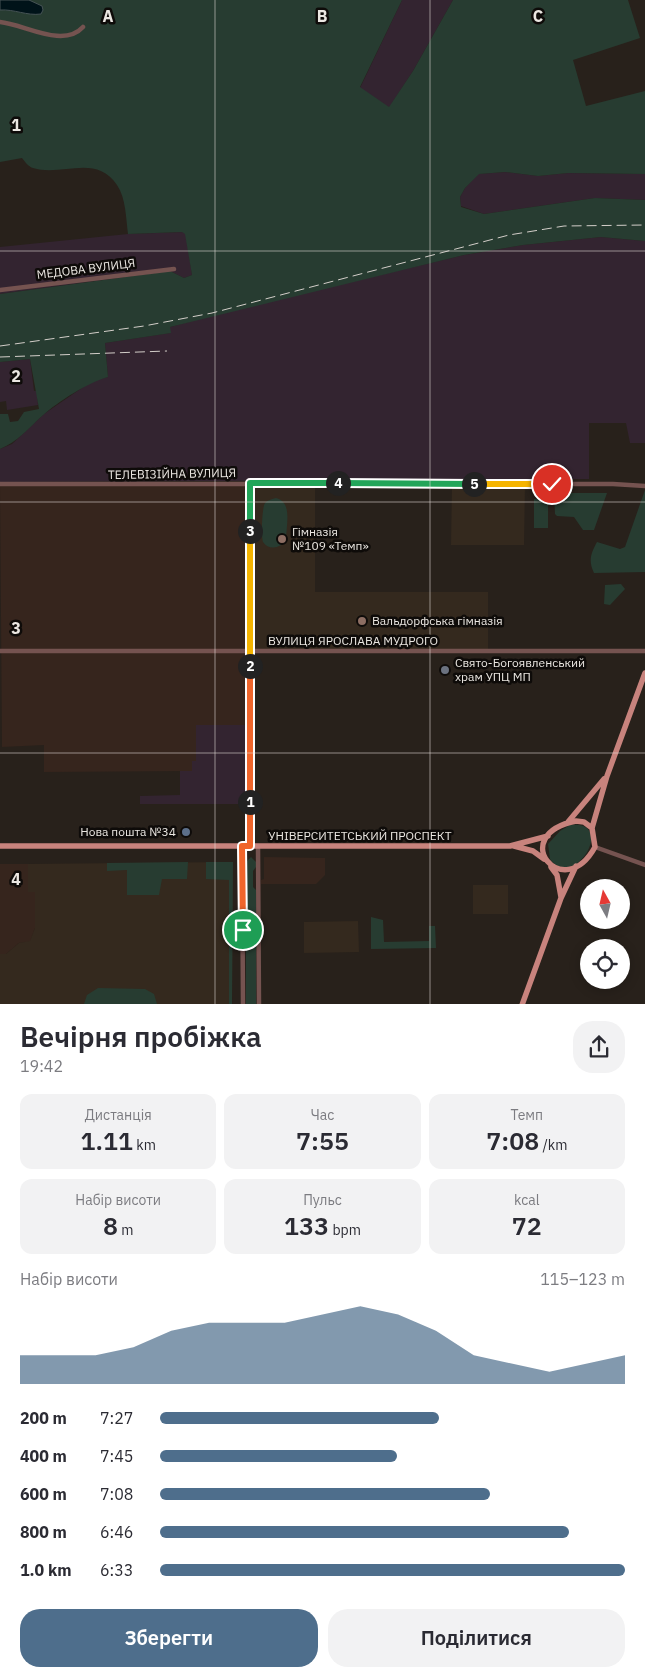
<!DOCTYPE html>
<html lang="uk">
<head>
<meta charset="utf-8">
<style>
	:root { --surface:#fff; --page:#f2f2f3; --text:#2b2b33; --muted:#7c7c81; --accent:#4e6e8c }
	body { margin:0; font-family:"IBM Plex Sans",sans-serif; background:var(--page); color:var(--text); height:100vh; display:flex; flex-direction:column; font-size:19px; white-space:nowrap }
	* { box-sizing:border-box; margin:0 }
	p { font-size:16px; color:var(--muted) }
	.icon { flex:none; width:28px; height:28px; fill:none; stroke:currentColor; stroke-width:2; stroke-linecap:round; stroke-linejoin:round }
	.map { position:relative; height:1004px; overflow:hidden }
	.details { display:flex; flex-direction:column; background:var(--surface); flex:1 }
	.details>* { flex:none }
	.needle { width:32px; rotate:352deg }
	.fabs { position:absolute; left:580px; top:879px; display:grid; gap:10px }
	.fabs a { display:grid; place-items:center; width:50px; height:50px; border-radius:50%; background:var(--surface); box-shadow:0 2px 12px #0003; font-size:25px }
	.pin { position:absolute; display:grid; place-items:center; width:42px; height:42px; color:#fff; margin:-21px; border:2px solid #fff; border-radius:50%; box-shadow:0 1px 5px #0007 }
	.km { position:absolute; width:25px; height:25px; margin:-12px; border-radius:50%; background:#222; color:#fff; font-size:14px; line-height:25px; text-align:center }
	.round { display:grid; place-items:center; flex:none; width:52px; height:52px; border-radius:20px; background:var(--page) }
	.head { display:flex; align-items:center; justify-content:space-between; height:85px; padding:0 20px }
	h1 { font-size:28px; font-weight:600; line-height:38px }
	.stats { display:grid; grid-template-columns:repeat(3,1fr); gap:8px; height:85px; padding:5px 20px }
	.stats div { display:grid; align-content:center; border-radius:12px; background:var(--page); text-align:center }
	.stats b { font-size:25px; font-weight:600 }
	.stats small { font-size:14px; font-weight:400 }
	.stats p { font-size:14px }
	.chart { height:140px; padding:10px 20px }
	.chart p { display:flex; justify-content:space-between }
	.chart svg { width:100%; height:90px; margin-top:5px; fill:var(--accent); opacity:.7 }
	.action { display:flex; gap:10px; margin-top:auto; padding:10px 20px }
	.action a { flex:1; height:58px; border-radius:20px; background:var(--accent); color:#fff; font-size:20px; font-weight:600; line-height:58px; text-align:center }
	.action a+a { background:var(--page); color:var(--text) }
	ul { padding:0 20px; list-style:none; font-size:16px }
	li { display:grid; grid-template-columns:80px 60px 1fr; align-items:center; height:38px }
	li i { height:12px; border-radius:6px; background:var(--accent) }
	.map>svg:first-child { display:block }
	.commercial { fill:#36251d }
	.industrial { fill:#332430 }
	.built { fill:#34291e }
	.green { fill:#273c31 }
	.water { fill:#001319; stroke:#465355 }
	.lines { fill:none; stroke-linecap:round; stroke-linejoin:round }
	.minor { stroke:#755350; stroke-width:4.5 }
	.major { stroke:#c8837d; stroke-width:5.5 }
	.rail { stroke:#d3cec9; stroke-width:1; stroke-dasharray:10 5; stroke-linecap:butt }
	.split-1-casing { stroke:#fff; stroke-width:10 }
	.split-2-casing { stroke:#fff; stroke-width:10 }
	.split-3-casing { stroke:#fff; stroke-width:10 }
	.split-4-casing { stroke:#fff; stroke-width:10 }
	.split-5-casing { stroke:#fff; stroke-width:10 }
	.split-6-casing { stroke:#fff; stroke-width:10 }
	.split-1 { stroke:#f0652b; stroke-width:6 }
	.split-2 { stroke:#f0652b; stroke-width:6 }
	.split-3 { stroke:#f5b400; stroke-width:6 }
	.split-4 { stroke:#22a559; stroke-width:6 }
	.split-5 { stroke:#22a559; stroke-width:6 }
	.split-6 { stroke:#f5b400; stroke-width:6 }
	.grid { fill:none; stroke:#ebe7e2; stroke-width:1; stroke-opacity:0.55 }
	.education-dot { fill:#8d6e63; stroke:#0e0b09; stroke-width:2 }
	.worship-dot { fill:#6b7280; stroke:#0e0b09; stroke-width:2 }
	.service-dot { fill:#5c6f8a; stroke:#0e0b09; stroke-width:2 }
	.labels { text-anchor:middle; stroke-width:5; stroke-linejoin:round; paint-order:stroke }
	.street-label { font-size:12px; fill:#ebe7e2; stroke:#0e0b09 }
	.poi-label { font-size:12px; fill:#ebe7e2; stroke:#0e0b09; text-anchor:start }
	.grid-label { font-size:16px; text-anchor:middle; font-weight:bold; fill:#ebe7e2; stroke:#0e0b09; stroke-width:5; stroke-linejoin:round; paint-order:stroke }
</style>
</head>
<body>
<div class="map">
<svg width="645" height="1005" viewBox="0 0 645 1005">
	<rect width="100%" height="100%" fill="#28211b"/>
	<path class="commercial" d="M 0,486 L 250,486 L 250,725 L 196,761 L 192,771 L 44,772 L 44,745 L 2,747 Z
		M 264,857 L 325,858 L 325,875 L 316,884 L 261,884 L 261,880 L 264,879 Z
		M 0,864 L 28,864 L 28,892 L 35,892 L 35,928 L 30,942 L 19,943 L 6,954 L 0,954 Z"/>
	<path class="industrial" d="M 402,0 L 453,0 L 413,71 L 389,108 L 360,88 Z
		M 505,172 L 538,176 L 568,173 L 645,174 L 645,200 L 595,198 L 484,214 L 461,206 L 460,197 L 465,188 L 478,174 Z
		M 183,232 L 186,234 L 192,275 L 184,278 L 170,271 L 0,294 L 0,247 L 128,234 Z
		M 601,237 L 645,241 L 645,443 L 630,443 L 626,423 L 589,423 L 589,479 L 0,482 L 0,449 L 12,444 L 44,414 L 92,381 L 108,377 L 105,343 L 170,333 L 170,327 L 218,314 L 464,255 L 523,245 Z
		M 30,359 L 34,391 L 37,391 L 38,405 L 7,410 L 6,401 L 0,402 L 0,362 Z
		M 196,725 L 250,725 L 250,804 L 140,804 L 140,796 L 180,795 L 180,771 L 192,771 L 192,761 L 196,761 Z"/>
	<path class="built" d="M 250,483 L 315,483 L 315,592 L 488,592 L 488,651 L 250,650 Z
		M 452,484 L 525,484 L 524,545 L 451,545 Z
		M 233,862 L 232,1004 L 0,1005 L 0,954 L 6,954 L 19,943 L 30,941 L 35,928 L 35,892 L 28,892 L 28,864 Z
		M 473,885 L 508,885 L 508,914 L 473,914 Z
		M 358,921 L 359,952 L 304,953 L 304,922 Z"/>
	<path class="green" d="M 0,0 L 402,0 L 360,87 L 389,107 L 413,71 L 453,0 L 628,0 L 640,38 L 573,60 L 586,106 L 645,91 L 645,174 L 568,173 L 538,176 L 505,172 L 479,174 L 465,188 L 460,197 L 461,207 L 484,214 L 595,198 L 645,200 L 645,241 L 601,237 L 523,245 L 464,255 L 170,327 L 171,333 L 105,343 L 108,377 C 87,383 59,401 42,416 C 28,429 17,442 0,449 L 0,414 L 8,414 L 10,422 L 18,421 L 24,412 L 39,409 L 30,359 L 0,362 L 0,294 L 170,271 L 184,278 L 192,275 L 185,234 L 182,232 L 128,234 C 126,219 126,198 117,185 C 96,153 62,177 33,168 C 29,167 25,162 22,158 L 0,162 Z
		M 645,490 L 645,572 L 594,573 C 588,561 591,553 597,542 L 620,549 L 625,547 Z
		M 554,493 L 607,493 L 594,530 L 583,530 L 574,517 L 557,516 L 555,514 Z
		M 276,498 C 293,502 286,526 286,540 C 281,548 269,551 263,542 C 261,537 262,507 265,503 C 268,500 272,499 276,498 Z
		M 534,499 L 548,499 L 548,528 L 534,528 Z
		M 621,584 L 625,589 L 610,605 L 604,604 L 605,585 Z
		M 570,825 C 617,819 575,892 550,859 L 548,844 L 560,831 Z
		M 251,857 L 256,862 L 256,867 L 253,871 L 253,887 L 256,890 L 256,1004 L 246,1004 L 246,862 Z
		M 188,862 L 187,879 L 162,879 L 159,895 L 127,895 L 127,870 L 107,871 L 107,863 Z
		M 206,862 L 233,862 L 232,1004 L 229,1004 L 229,880 L 206,879 Z
		M 371,917 L 383,920 L 384,942 L 429,941 L 429,926 L 435,926 L 436,948 L 371,949 Z
		M 98,988 L 145,989 L 154,994 L 157,1004 L 84,1004 L 87,995 Z"/>
	<path class="water" d="M 0,0 L 29,0 L 42,6 L 43,10 L 41,14 C 27,16 14,9 0,10 Z"/>
	<g class="lines">
		<path class="minor" d="M 0,22 C 24,24 63,49 83,27
			M 0,290 L 174,269
			M 0,484 L 613,484 L 645,486
			M 0,651 L 645,651
			M 242,846 L 243,1005
			M 250,846 L 250,483
			M 258,846 L 259,1005
			M 595,847 L 645,865"/>
		<path class="major" d="M 576,821 L 584,822 L 592,828 L 595,847 C 563,905 506,835 576,821 Z
			M 568,822 L 604,779
			M 592,828 L 607,776 L 645,673
			M 0,846 L 510,846 L 548,836
			M 514,846 L 533,851 L 544,859
			M 551,867 L 557,875 L 561,897
			M 522,1005 L 561,898 L 576,866"/>
		<path class="rail" d="M 0,346 L 144,326 L 212,313 L 509,235 L 564,226 L 645,225
			M 0,357 L 167,351"/>
	</g>
	<g class="lines">
		<g class="split-1-casing">
			<path id="split-1" d="M 243,930 L 242,846 L 250,846 L 250,802"/>
		</g>
		<g class="split-2-casing">
			<path id="split-2" d="M 250,666 L 250,802"/>
		</g>
		<g class="split-3-casing">
			<path id="split-3" d="M 250,666 L 250,531"/>
		</g>
		<g class="split-4-casing">
			<path id="split-4" d="M 250,531 L 250,483 L 338,483"/>
		</g>
		<g class="split-5-casing">
			<path id="split-5" d="M 338,483 L 474,484"/>
		</g>
		<g class="split-6-casing">
			<path id="split-6" d="M 474,484 L 552,484"/>
		</g>
		<use href="#split-1" class="split-1"/>
		<use href="#split-2" class="split-2"/>
		<use href="#split-3" class="split-3"/>
		<use href="#split-4" class="split-4"/>
		<use href="#split-5" class="split-5"/>
		<use href="#split-6" class="split-6"/>
	</g>
	<path class="grid" d="M 215,0 L 215,1005M 430,0 L 430,1005M 0,251 L 645,251M 0,502 L 645,502M 0,753 L 645,753"/>
	<g class="education-dot">
		<circle cx="282" cy="539" r="5"/>
		<circle cx="362" cy="621" r="5"/>
	</g>
	<circle class="worship-dot" cx="445" cy="670" r="5"/>
	<circle class="service-dot" cx="186" cy="832" r="5"/>
	<g class="labels">
		<g class="street-label">
			<text transform="translate(86 269) rotate(-7)" y="4">МЕДОВА ВУЛИЦЯ</text>
			<text transform="translate(172 474) rotate(-1)" y="4">ТЕЛЕВІЗІЙНА ВУЛИЦЯ</text>
			<text x="353" y="645">ВУЛИЦЯ ЯРОСЛАВА МУДРОГО</text>
			<text x="360" y="840">УНІВЕРСИТЕТСЬКИЙ ПРОСПЕКТ</text>
		</g>
		<g class="poi-label">
			<text x="292" y="536">Гімназія<tspan x="292" dy="14">№109 «Темп»</tspan></text>
			<text x="372" y="625">Вальдорфська гімназія</text>
			<text x="455" y="667">Свято-Богоявленський<tspan x="455" dy="14">храм УПЦ МП</tspan></text>
			<text x="176" y="836" text-anchor="end">Нова пошта №34</text>
		</g>
	</g>
	<g class="grid-label">
		<text x="108" y="22">A</text>
		<text x="322" y="22">B</text>
		<text x="538" y="22">C</text>
		<text x="16" y="131">1</text>
		<text x="16" y="382">2</text>
		<text x="16" y="634">3</text>
		<text x="16" y="885">4</text>
	</g>
</svg>
<div class="fabs">
<a><svg class="needle" viewBox="-14 -14 28 28"><path d="M0-13l5 13h-10z" fill="#e53935"/><path d="M0 13l5-13h-10z" fill="#7c7c81"/></svg></a>
<a><svg class="icon" aria-label="locate" viewBox="0 0 24 24"><circle cx="12" cy="12" r="6"/><path d="M12 2v4M12 18v4M2 12h4M18 12h4"/></svg></a>
</div>
<div class="pin" style="left:243px;top:930px;background:#1e9e55"><svg class="icon" aria-label="arrive" viewBox="0 0 24 24"><path d="M6 21V4h12l-3 4 3 4H6"/></svg></div>
<div class="pin" style="left:552px;top:484px;background:#d93025"><svg class="icon" aria-label="check" viewBox="0 0 24 24"><path d="M5 12l5 5 9-10"/></svg></div>
<b class="km" style="left:250px;top:802px">1</b>
<b class="km" style="left:250px;top:666px">2</b>
<b class="km" style="left:250px;top:531px">3</b>
<b class="km" style="left:338px;top:483px">4</b>
<b class="km" style="left:474px;top:484px">5</b>
</div>
<section class="details">
<div class="head"><div><h1>Вечірня пробіжка</h1><p>19:42</p></div><a class="round"><svg class="icon" aria-label="share" viewBox="0 0 24 24"><path d="M12 15V3M7 8l5-5 5 5M5 13v7h14v-7"/></svg></a></div>
<div class="stats">
<div><p>Дистанція</p><b>1.11<small> km</small></b></div>
<div><p>Час</p><b>7:55</b></div>
<div><p>Темп</p><b>7:08<small> /km</small></b></div>
</div>
<div class="stats">
<div><p>Набір висоти</p><b>8<small> m</small></b></div>
<div><p>Пульс</p><b>133<small> bpm</small></b></div>
<div><p>kcal</p><b>72</b></div>
</div>
<div class="chart"><p><span>Набір висоти</span>115–123 m</p>
<svg viewBox="0 0 160 44" preserveAspectRatio="none"><path d="M0 44V30L10 30L20 30L30 26L40 18L50 14L60 14L70 14L80 10L90 6L100 10L110 18L120 30L130 34L140 38L150 34L160 30V44z"/></svg>
</div>
<ul>
<li><b>200 m</b>7:27<i style="width:60%"></i></li>
<li><b>400 m</b>7:45<i style="width:51%"></i></li>
<li><b>600 m</b>7:08<i style="width:71%"></i></li>
<li><b>800 m</b>6:46<i style="width:88%"></i></li>
<li><b>1.0 km</b>6:33<i style="width:100%"></i></li>
</ul>
<div class="action"><a>Зберегти</a><a>Поділитися</a></div>
</section>
</body>
</html>
